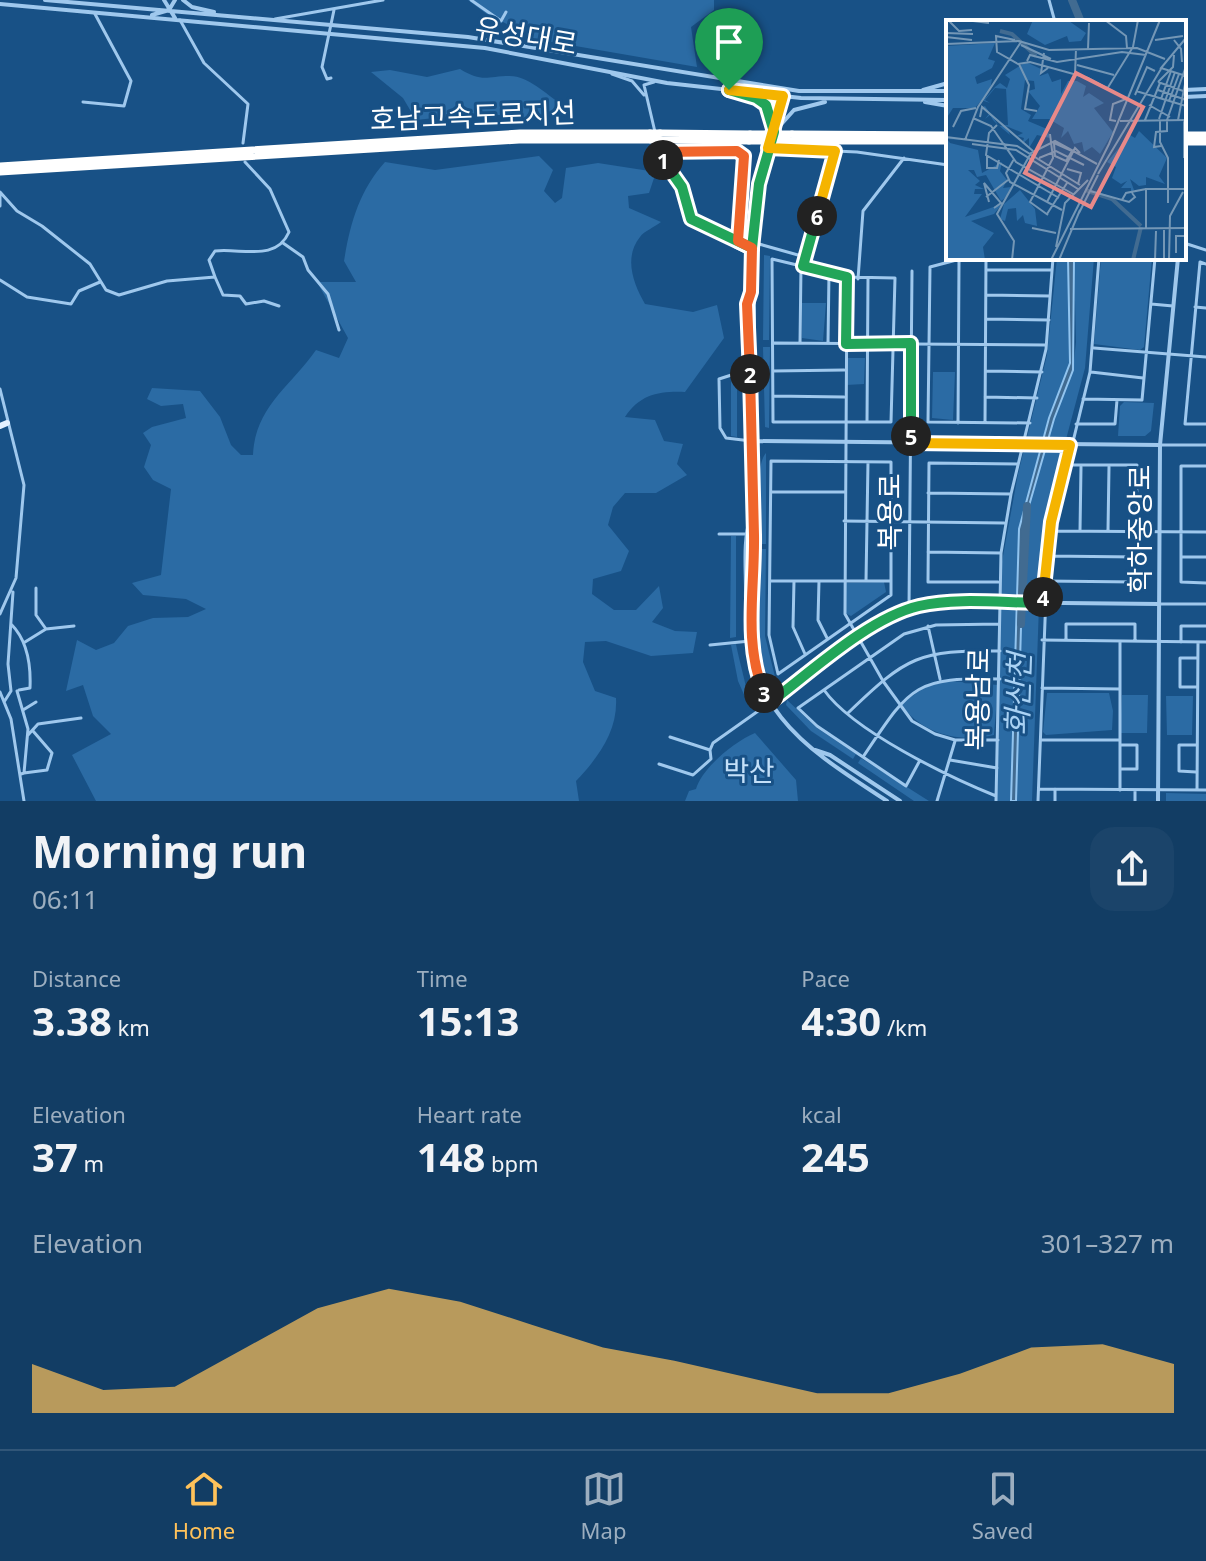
<!DOCTYPE html>
<html lang="en">
<head>
<meta charset="utf-8">
<style>
	:root { --surface:#123d64; --page:#1b446a; --text:#f1f3f6; --muted:#9caebf; --line:#315678; --accent:#ffc25a }
	body { margin:0; font-family:"Noto Sans","Noto Sans KR",sans-serif; background:var(--page); color:var(--text); height:100vh; display:flex; flex-direction:column; font-size:30px; white-space:nowrap }
	* { box-sizing:border-box; margin:0 }
	p { font-size:26px; color:var(--muted) }
	.icon { flex:none; width:44px; height:44px; fill:none; stroke:currentColor; stroke-width:2; stroke-linecap:round; stroke-linejoin:round }
	.map { position:relative; height:801px; overflow:hidden }
	.drawer { display:flex; flex-direction:column; background:var(--surface); flex:1 }
	.drawer>* { flex:none }
	.pin { position:absolute; display:grid; place-items:center; width:68px; height:68px; color:#fff; margin:-82px -34px; border-radius:50% 50% 50% 0; rotate:-45deg; box-shadow:0 0 8px #0007 }
	.pin .icon { rotate:45deg }
	.km { position:absolute; width:40px; height:40px; margin:-20px; border-radius:50%; background:#222; color:#fff; font-size:22px; line-height:40px; text-align:center }
	.round { display:grid; place-items:center; flex:none; width:84px; height:84px; border-radius:24px; background:var(--page) }
	.head { display:flex; align-items:center; justify-content:space-between; height:136px; padding:0 32px }
	h1 { font-size:44px; font-weight:700; line-height:60px }
	.metrics { display:grid; grid-template-columns:repeat(3,1fr); gap:12px; height:136px; padding:8px 32px }
	.metrics div { display:grid; align-content:center }
	.metrics b { font-size:40px; font-weight:700 }
	.metrics small { font-size:22px; font-weight:400 }
	.metrics p { font-size:22px }
	.chart { height:224px; padding:16px 32px }
	.chart p { display:flex; justify-content:space-between }
	.chart svg { width:100%; height:144px; margin-top:8px; fill:var(--accent); opacity:.7 }
	.tabs { display:flex; justify-content:space-around; align-items:center; height:112px; border-top:2px solid var(--line); background:var(--surface); font-size:22px; color:var(--muted) }
	.tabs a { display:grid; justify-items:center; gap:4px }
	.tabs .selected { color:var(--accent) }
	.map>svg:first-child { display:block }
	.green { fill:#2b6ba4 }
	.water { fill:#416b91; stroke:#91c4ef; stroke-width:2 }
	.lines { fill:none; stroke-linecap:round; stroke-linejoin:round }
	.river { stroke:#416b91; stroke-width:8 }
	.minor { stroke:#9fc8ed; stroke-width:3 }
	.tertiary { stroke:#9fc8ed; stroke-width:4 }
	.primary { stroke:#e4f1ff; stroke-width:6 }
	.motorway { stroke:#fff; stroke-width:7 }
	.motorway-bridge { stroke:#fff; stroke-width:7 }
	.split-1-casing { stroke:#fff; stroke-width:16 }
	.split-2-casing { stroke:#fff; stroke-width:16 }
	.split-3-casing { stroke:#fff; stroke-width:16 }
	.split-4-casing { stroke:#fff; stroke-width:16 }
	.split-5-casing { stroke:#fff; stroke-width:16 }
	.split-6-casing { stroke:#fff; stroke-width:16 }
	.split-7-casing { stroke:#fff; stroke-width:16 }
	.split-1 { stroke:#22a559; stroke-width:10 }
	.split-2 { stroke:#f0652b; stroke-width:10 }
	.split-3 { stroke:#f0652b; stroke-width:10 }
	.split-4 { stroke:#22a559; stroke-width:10 }
	.split-5 { stroke:#f5b400; stroke-width:10 }
	.split-6 { stroke:#22a559; stroke-width:10 }
	.split-7 { stroke:#f5b400; stroke-width:10 }
	.labels { text-anchor:middle; stroke-width:6; stroke-linejoin:round; paint-order:stroke }
	.street-label { font-size:28px; fill:#fff; stroke:#185186 }
	.park-label { font-size:28px; fill:#c4e0f9; stroke:#185186 }
	.water-label { font-size:30px; font-style:italic; fill:#aad2f4; stroke:#185186 }
	.inset-river { fill:none; stroke:#416b91; stroke-width:4 }
	.inset-road { fill:none; stroke:#7497b6; stroke-width:2 }
	.view { fill:#e88989; fill-opacity:0.15; stroke:#e88989; stroke-width:4 }
	.inset-edge { fill:none; stroke:#fff; stroke-width:4 }
</style>
</head>
<body>
<div class="map">
<svg width="1206" height="801" viewBox="0 0 1206 801">
	<rect width="100%" height="100%" fill="#185186"/>
	<path class="green" d="M 468,0 L 714,0 L 714,10 L 691,27 L 697,67 L 535,39 L 503,22 L 500,24 Z
		M 460,69 C 483,83 486,76 510,76 C 528,76 546,94 561,104 L 542,120 L 481,113 L 416,120 L 403,98 L 371,72 L 390,70 L 427,77 Z
		M 539,156 L 553,170 L 544,191 L 555,203 L 562,198 L 566,168 L 598,163 L 656,172 L 649,193 L 628,196 L 629,208 L 661,222 C 655,227 644,231 640,237 C 623,258 634,285 645,304 L 693,312 L 717,305 L 724,338 L 685,392 C 660,391 640,394 625,417 L 655,420 L 664,441 L 683,444 L 677,464 L 687,475 L 656,493 L 625,493 L 613,507 L 608,525 L 629,551 L 621,571 L 593,579 L 592,594 L 614,610 L 636,610 L 659,586 L 663,608 L 652,622 L 675,631 L 697,632 L 693,653 L 651,656 L 606,641 L 585,642 L 583,662 L 595,691 L 616,698 C 618,731 598,758 576,781 L 579,801 L 96,801 L 72,755 L 111,734 L 93,716 L 83,685 L 66,691 L 77,640 L 96,650 L 114,643 L 128,626 L 153,618 L 188,617 L 206,609 L 186,599 L 143,595 L 132,583 L 161,575 L 171,489 L 153,480 L 144,467 L 151,445 L 143,433 L 152,427 L 186,418 L 183,404 L 161,406 L 147,399 L 152,388 L 200,391 L 220,417 L 231,445 L 241,455 L 253,455 C 255,407 290,387 316,350 L 339,358 L 348,338 L 317,282 L 356,282 L 344,261 C 350,224 359,191 385,162 L 435,170 Z
		M 764,255 L 770,256 L 769,340 L 763,340 Z
		M 1057,258 L 1068,258 L 1070,363 L 1048,419 L 1019,529 L 1011,801 L 997,801 L 1001,567 L 1018,474 L 1047,355 Z
		M 1074,258 L 1094,258 L 1085,368 L 1056,477 L 1041,550 L 1032,801 L 1016,801 L 1024,523 L 1054,418 L 1073,370 L 1076,342 Z
		M 1101,258 L 1152,258 L 1144,347 L 1140,350 L 1094,344 Z
		M 802,303 L 826,303 L 823,341 L 802,338 Z
		M 763,347 L 770,347 L 769,428 L 765,427 Z
		M 846,358 L 865,358 L 864,384 L 846,385 Z
		M 933,372 L 955,372 L 953,420 L 932,418 Z
		M 731,375 L 737,375 L 737,437 L 731,436 Z
		M 1124,402 L 1154,403 L 1151,431 L 1145,436 L 1118,436 L 1120,406 Z
		M 766,453 L 766,544 L 761,544 C 761,524 753,468 766,453 Z
		M 731,536 L 736,536 L 736,637 L 730,638 Z
		M 761,549 L 766,549 L 765,636 L 777,685 C 748,669 761,578 761,549 Z
		M 884,582 L 886,592 L 851,616 L 845,613 L 846,583 Z
		M 736,644 C 738,656 750,698 749,706 L 738,681 L 731,645 Z
		M 949,681 L 998,685 L 994,735 C 959,743 921,734 901,704 L 925,687 Z
		M 1047,693 L 1109,693 L 1113,711 L 1112,730 L 1046,735 L 1043,732 Z
		M 1122,695 L 1148,695 L 1147,733 L 1120,733 Z
		M 1166,696 L 1193,696 L 1192,735 L 1167,735 Z
		M 787,700 L 817,728 L 856,754 L 853,759 L 811,731 L 786,705 Z
		M 755,733 L 796,780 L 798,801 L 685,801 L 689,791 L 696,789 C 702,768 735,741 755,733 Z
		M 861,758 L 929,801 L 914,801 L 858,763 Z
		M 1166,793 L 1206,794 L 1206,801 L 1166,801 Z"/>
	<path class="water" d="M 1068,258 L 1074,258 L 1073,370 L 1054,419 L 1024,523 L 1016,801 L 1011,801 L 1019,529 L 1049,418 L 1070,363 Z"/>
	<g class="lines">
		<path class="river" d="M 1072,0 L 1081,22
			M 1021,624 L 1027,506"/>
		<path class="minor" d="M 471,0 L 501,21 L 506,12
			M 1049,0 L 1055,22
			M 275,19 L 383,0
			M 180,20 L 204,63 L 248,104 L 243,143
			M 612,74 L 632,81 L 644,95
			M 331,78 L 327,79 L 322,67 L 334,10
			M 654,82 L 644,85 L 655,132
			M 83,102 L 124,106 L 131,81 L 95,14
			M 658,139 L 667,170 L 682,187 L 691,219 L 752,248
			M 769,148 L 857,152 L 948,165
			M 661,152 L 743,153 L 738,241
			M 0,192 L 17,211 L 42,226 L 90,264 L 106,290 L 119,295 L 167,281 L 215,277 L 209,260 L 215,251 C 242,248 276,262 289,232 L 270,189 L 245,162
			M 0,192 L 0,206
			M 752,242 L 805,257
			M 283,243 L 303,257 L 308,270 L 328,294 L 339,330
			M 1184,243 L 1206,250
			M 964,258 L 930,267 L 928,422 L 1030,423
			M 772,259 L 847,277 L 895,278 L 891,422 L 773,422 Z
			M 1206,264 L 1200,262 L 1185,424 L 1206,424
			M 803,266 L 835,151
			M 986,270 L 1052,270
			M 215,277 L 223,295 L 240,296 L 246,304 L 264,301 L 279,306
			M 847,277 L 845,614 L 883,681 L 912,721 L 935,734 L 955,740 L 998,740
			M 858,279 L 863,211 L 904,158
			M 0,280 L 27,297 L 71,304 L 79,291 L 100,282
			M 986,295 L 1050,296
			M 1151,304 L 1173,306
			M 1195,307 L 1206,308
			M 986,319 L 1049,320
			M 774,343 L 1046,345
			M 800,343 L 801,267
			M 828,343 L 829,273
			M 1094,348 L 1206,357
			M 750,369 L 719,379 L 720,428 L 726,438 L 751,441
			M 773,371 L 844,370
			M 986,371 L 1042,372
			M 1091,372 L 1143,378
			M 0,389 L 24,485 L 16,578 L 0,614
			M 773,396 L 844,397
			M 985,397 L 1037,398
			M 1083,399 L 1142,400 L 1155,258
			M 867,422 L 868,279
			M 958,423 L 959,262
			M 985,423 L 986,258
			M 1076,424 L 1115,424 L 1117,400
			M 1160,445 L 1206,445
			M 771,461 L 891,462 L 891,595 L 778,674 L 769,635 Z
			M 1206,466 L 1181,466 L 1181,582 L 1206,583
			M 772,492 L 844,492
			M 928,493 L 1011,494
			M 844,521 L 1004,523
			M 1050,531 L 1206,532
			M 1080,531 L 1081,467
			M 1108,531 L 1109,467
			M 719,534 L 747,534
			M 928,552 L 1001,553
			M 1047,556 L 1137,557
			M 1182,557 L 1206,557
			M 770,581 L 890,581
			M 794,581 L 793,627 L 805,654
			M 819,581 L 818,620 L 827,638
			M 866,581 L 868,462
			M 1045,581 L 1136,582 L 1137,465 L 1065,465
			M 998,582 L 928,582 L 929,463 L 1018,464
			M 36,588 L 36,615 L 46,629
			M 1159,604 L 1206,604
			M 909,609 L 912,271
			M 11,624 C 28,641 31,665 30,688 L 19,690
			M 928,626 L 940,679
			M 1066,639 L 1066,624 L 1135,624 L 1135,641
			M 1042,640 L 1206,642
			M 25,642 L 46,629 L 74,626
			M 1181,642 L 1181,626 L 1206,626
			M 710,645 L 750,641
			M 1197,687 L 1180,687 L 1180,658 L 1198,658
			M 1042,688 L 1120,689
			M 824,690 C 853,731 949,777 996,796
			M 17,691 L 28,729 L 24,773 L 21,774
			M 0,692 L 11,719 L 24,801
			M 4,702 L 11,691 L 8,664 L 13,592
			M 23,710 L 36,702
			M 848,713 C 907,656 919,650 1000,651
			M 28,735 L 38,724 L 81,718
			M 1041,740 L 1120,740
			M 710,750 L 713,743 L 768,704
			M 863,757 C 910,687 913,677 1000,679
			M 950,760 L 997,768
			M 919,762 L 906,786 L 817,726 L 798,708 L 904,634 L 936,625 L 999,624
			M 659,764 L 693,775 L 711,759 L 710,750 L 670,737
			M 1120,769 L 1137,769 L 1137,745 L 1120,745
			M 1196,772 L 1179,771 L 1179,745 L 1197,745
			M 24,773 L 47,770 L 52,753 L 33,731
			M 1039,789 L 1206,790
			M 1120,790 L 1120,642
			M 1135,790 L 1135,801
			M 1197,790 L 1198,642
			M 937,801 L 955,741
			M 996,801 L 1001,553 L 1011,494 L 1046,349 L 1053,258
			M 1038,801 L 1048,544 L 1090,372 L 1099,258
			M 1055,801 L 1055,789"/>
		<path class="tertiary" d="M 45,0 L 468,37 L 799,91 L 948,91
			M 164,0 L 175,18
			M 183,0 L 192,7 L 214,12
			M 0,4 L 485,48 L 667,83 L 801,98 L 948,100
			M 152,15 L 169,10 L 175,0
			M 923,90 L 948,83
			M 1184,90 L 1206,89
			M 743,94 L 766,105 L 773,129
			M 1184,97 L 1206,96
			M 925,102 L 948,106
			M 776,130 L 794,110 L 825,102
			M 773,133 L 783,89
			M 751,358 L 754,349 L 754,220 L 771,142
			M 751,441 L 1160,445
			M 751,517 C 743,540 746,566 746,590 C 744,709 796,742 887,801
			M 750,626 L 754,530 L 747,348 L 747,304 L 751,292
			M 768,704 L 871,629 L 921,606 L 960,602 L 1159,604
			M 815,750 L 830,755 L 900,801
			M 1158,801 L 1160,445 L 1178,258"/>
		<path class="primary" d="M 0,426 L 7,423"/>
		<path class="motorway" d="M 660,133 L 750,134
			M 792,134 L 948,135
			M 1184,135 L 1206,135
			M 661,140 L 749,141
			M 790,141 L 948,141
			M 1184,142 L 1206,142
			M 0,166 L 520,133 L 650,133
			M 0,172 L 519,140 L 651,140"/>
		<path class="motorway-bridge" d="M 650,133 L 660,133
			M 750,134 L 792,134
			M 651,140 L 661,140
			M 749,141 L 790,141"/>
	</g>
	<g class="lines">
		<g class="split-1-casing">
			<path id="split-1" d="M 663,160 L 682,187 L 691,219 L 752,248 L 759,184 L 774,132 L 766,105 L 756,98 L 729,90"/>
		</g>
		<g class="split-2-casing">
			<path id="split-2" d="M 663,160 L 661,152 L 737,151 L 744,156 L 738,241 L 752,248 L 751,292 L 747,304 L 750,374"/>
		</g>
		<g class="split-3-casing">
			<path id="split-3" d="M 750,374 C 751,428 753,482 754,535 C 755,589 743,642 764,693"/>
		</g>
		<g class="split-4-casing">
			<path id="split-4" d="M 764,693 L 768,704 C 810,673 868,618 919,606 C 958,597 1003,603 1043,603 L 1043,597"/>
		</g>
		<g class="split-5-casing">
			<path id="split-5" d="M 911,436 L 911,443 L 1070,445 L 1051,522 L 1043,597"/>
		</g>
		<g class="split-6-casing">
			<path id="split-6" d="M 817,216 L 803,266 L 847,277 L 846,344 L 911,343 L 911,436"/>
		</g>
		<g class="split-7-casing">
			<path id="split-7" d="M 729,90 L 783,96 L 768,148 L 835,151 L 817,216"/>
		</g>
		<use href="#split-1" class="split-1"/>
		<use href="#split-2" class="split-2"/>
		<use href="#split-3" class="split-3"/>
		<use href="#split-4" class="split-4"/>
		<use href="#split-5" class="split-5"/>
		<use href="#split-6" class="split-6"/>
		<use href="#split-7" class="split-7"/>
	</g>
	<g class="labels">
		<g class="street-label">
			<text transform="translate(526 36) rotate(10)" y="10">유성대로</text>
			<text transform="translate(473 116) rotate(-2)" y="10">호남고속도로지선</text>
			<text transform="translate(890 512) rotate(-90)" y="10">복용로</text>
			<text transform="translate(1140 529) rotate(-90)" y="10">학하중앙로</text>
			<text transform="translate(978 699) rotate(-89)" y="10">복용남로</text>
		</g>
		<g class="park-label">
			<text x="749" y="781">박산</text>
		</g>
		<g class="water-label">
			<text transform="translate(1019 694) rotate(-88)" y="10">화산천</text>
		</g>
	</g>
	<g transform="translate(946 20)">
		<rect width="240" height="240" fill="#185186"/>
		<path d="M 87,0 L 123,1 L 140,13 L 135,21 L 123,22 L 121,16 L 99,25 L 81,14 ZM 49,23 L 42,39 L 49,41 L 46,48 L 29,57 L 31,64 L 46,59 L 44,70 L 29,88 L 7,88 L 0,99 L 0,26 ZM 80,42 L 95,49 L 94,56 L 102,53 L 106,62 L 115,59 L 115,74 L 122,61 L 131,61 L 140,66 L 137,77 L 143,73 L 158,83 L 148,88 L 167,112 L 154,134 L 146,127 L 138,132 L 136,122 L 128,124 L 122,111 L 115,118 L 118,108 L 103,99 L 86,99 L 94,86 L 82,71 L 89,69 L 88,61 L 79,60 L 75,89 L 85,95 L 82,101 L 101,109 L 104,118 L 91,115 L 83,128 L 83,118 L 76,124 L 78,118 L 71,116 L 77,113 L 60,106 L 64,115 L 50,103 L 47,100 L 44,95 L 39,99 L 43,94 L 37,87 L 39,86 L 53,106 L 62,105 L 60,69 L 49,68 L 39,80 L 44,83 L 38,81 L 38,80 L 49,67 L 54,63 L 61,68 L 64,59 L 59,55 ZM 193,111 L 221,138 L 213,156 L 219,164 L 200,157 L 200,165 L 193,166 L 184,159 L 188,170 L 185,173 L 185,168 L 175,168 L 181,161 L 175,164 L 166,158 L 170,147 L 161,142 L 184,115 L 189,118 ZM 4,117 L 18,120 L 1,119 L 4,123 L 32,130 L 36,153 L 56,142 L 54,151 L 61,160 L 57,168 L 65,167 L 61,175 L 58,179 L 55,181 L 40,155 L 31,157 L 28,150 L 22,150 L 34,161 L 29,165 L 38,169 L 29,169 L 28,174 L 36,174 L 19,197 L 56,184 L 48,194 L 25,201 L 48,213 L 37,227 L 39,240 L 0,240 L 0,117 ZM 74,170 L 89,189 L 91,206 L 79,203 L 77,195 L 71,201 L 70,188 L 62,189 L 59,201 L 54,199 L 58,184 Z" fill="#2b6ba4"/>
		<path class="inset-river" d="M 54,11 L 66,14 L 90,36M 139,170 L 166,179 L 195,206M 187,240 L 195,207"/>
		<path class="inset-road" d="M 2,0 L 13,11 L 26,10M 19,0 L 43,3M 126,0 L 158,0M 159,0 L 180,16 L 181,28M 0,13 L 27,14M 0,17 L 26,20M 240,18 L 215,48 L 240,56M 69,20 L 50,16 L 51,32 L 72,44 L 84,42 L 142,58 L 181,79M 209,20 L 237,16M 228,20 L 235,29 L 236,42M 0,24 L 73,21 L 103,30 L 191,28 L 219,39M 75,25 L 105,39M 142,29 L 143,3M 98,33 L 95,53 L 102,48M 81,41 L 84,35 L 111,42 L 176,32 L 200,35M 73,44 L 83,65 L 79,89 L 91,91M 131,45 L 168,55M 129,54 L 130,29M 212,62 L 227,47 L 228,35M 212,62 L 240,72M 161,69 L 187,27 L 192,0M 212,70 L 240,80M 190,71 L 240,86M 189,75 L 201,47 L 209,51M 215,79 L 225,51M 223,81 L 233,54M 203,85 L 224,97M 34,97 L 36,87 L 87,131M 27,98 L 45,106 L 70,142 L 127,174M 213,99 L 229,52M 199,100 L 214,63M 221,100 L 239,49M 232,100 L 240,59M 170,101 L 164,100 L 167,84 L 180,79M 174,101 L 240,100M 214,101 L 214,122 L 222,138 L 222,183M 51,105 L 43,113 L 40,135 L 113,178M 7,107 L 15,91 L 30,88M 0,117 L 71,126 L 134,165M 19,120 L 32,87 L 75,22M 108,123 L 126,131 L 120,141 L 109,136 ZM 26,124 L 70,130 L 132,169M 215,126 L 208,127 L 210,112 L 221,111 L 221,101M 41,136 L 41,148 L 51,148 L 53,140M 93,138 L 110,131 L 138,145M 238,138 L 238,101M 68,139 L 60,153 L 64,162 L 116,190M 121,149 L 135,153 L 132,164M 152,154 L 215,49M 144,171 L 183,182 L 189,177 L 186,173M 40,177 L 62,160M 176,180 L 180,173 L 200,169M 43,182 L 38,163 L 55,183 L 48,188M 101,182 L 129,128 L 134,133M 133,193 L 152,155M 101,194 L 121,163M 102,195 L 84,182 L 107,138 L 104,114M 86,208 L 110,213M 124,209 L 240,208M 200,209 L 200,169 L 240,169M 110,227 L 119,183 L 142,160M 230,233 L 230,216 L 240,216M 66,240 L 68,221 L 51,194 L 85,133 L 109,121 L 151,144M 105,240 L 163,124 L 214,0M 113,240 L 134,190M 209,240 L 210,211M 218,240 L 218,210M 223,240 L 224,196 L 237,172"/>
		<path class="view" d="M 130,53 L 197,87 L 145,187 L 79,153 Z"/>
		<rect width="240" height="240" class="inset-edge"/>
	</g>
</svg>
<div class="pin" style="left:729px;top:90px;background:#1e9e55"><svg class="icon" aria-label="arrive" viewBox="0 0 24 24"><path d="M6 21V4h12l-3 4 3 4H6"/></svg></div>
<b class="km" style="left:663px;top:160px">1</b>
<b class="km" style="left:750px;top:374px">2</b>
<b class="km" style="left:764px;top:693px">3</b>
<b class="km" style="left:1043px;top:597px">4</b>
<b class="km" style="left:911px;top:436px">5</b>
<b class="km" style="left:817px;top:216px">6</b>
</div>
<section class="drawer">
<div class="head"><div><h1>Morning run</h1><p>06:11</p></div><a class="round"><svg class="icon" aria-label="share" viewBox="0 0 24 24"><path d="M12 15V3M7 8l5-5 5 5M5 13v7h14v-7"/></svg></a></div>
<div class="metrics">
<div><p>Distance</p><b>3.38<small> km</small></b></div>
<div><p>Time</p><b>15:13</b></div>
<div><p>Pace</p><b>4:30<small> /km</small></b></div>
</div>
<div class="metrics">
<div><p>Elevation</p><b>37<small> m</small></b></div>
<div><p>Heart rate</p><b>148<small> bpm</small></b></div>
<div><p>kcal</p><b>245</b></div>
</div>
<div class="chart"><p><span>Elevation</span>301–327 m</p>
<svg viewBox="0 0 160 44" preserveAspectRatio="none"><path d="M0 44V29L10 37L20 36L30 24L40 12L50 6L60 10L70 17L80 24L90 28L100 33L110 38L120 38L130 32L140 24L150 23L160 29V44z"/></svg>
</div>
</section>
<nav class="tabs">
<a class="selected"><svg class="icon" aria-label="home" viewBox="0 0 24 24"><path d="M3 11l9-7 9 7M6 9v11h12V9"/></svg>Home</a>
<a><svg class="icon" aria-label="map" viewBox="0 0 24 24"><path d="M3 6l6-2 6 2 6-2v14l-6 2-6-2-6 2zM9 4v14M15 6v14"/></svg>Map</a>
<a><svg class="icon" aria-label="saved" viewBox="0 0 24 24"><path d="M7 4h10v16l-5-4-5 4z"/></svg>Saved</a>
</nav>
</body>
</html>
